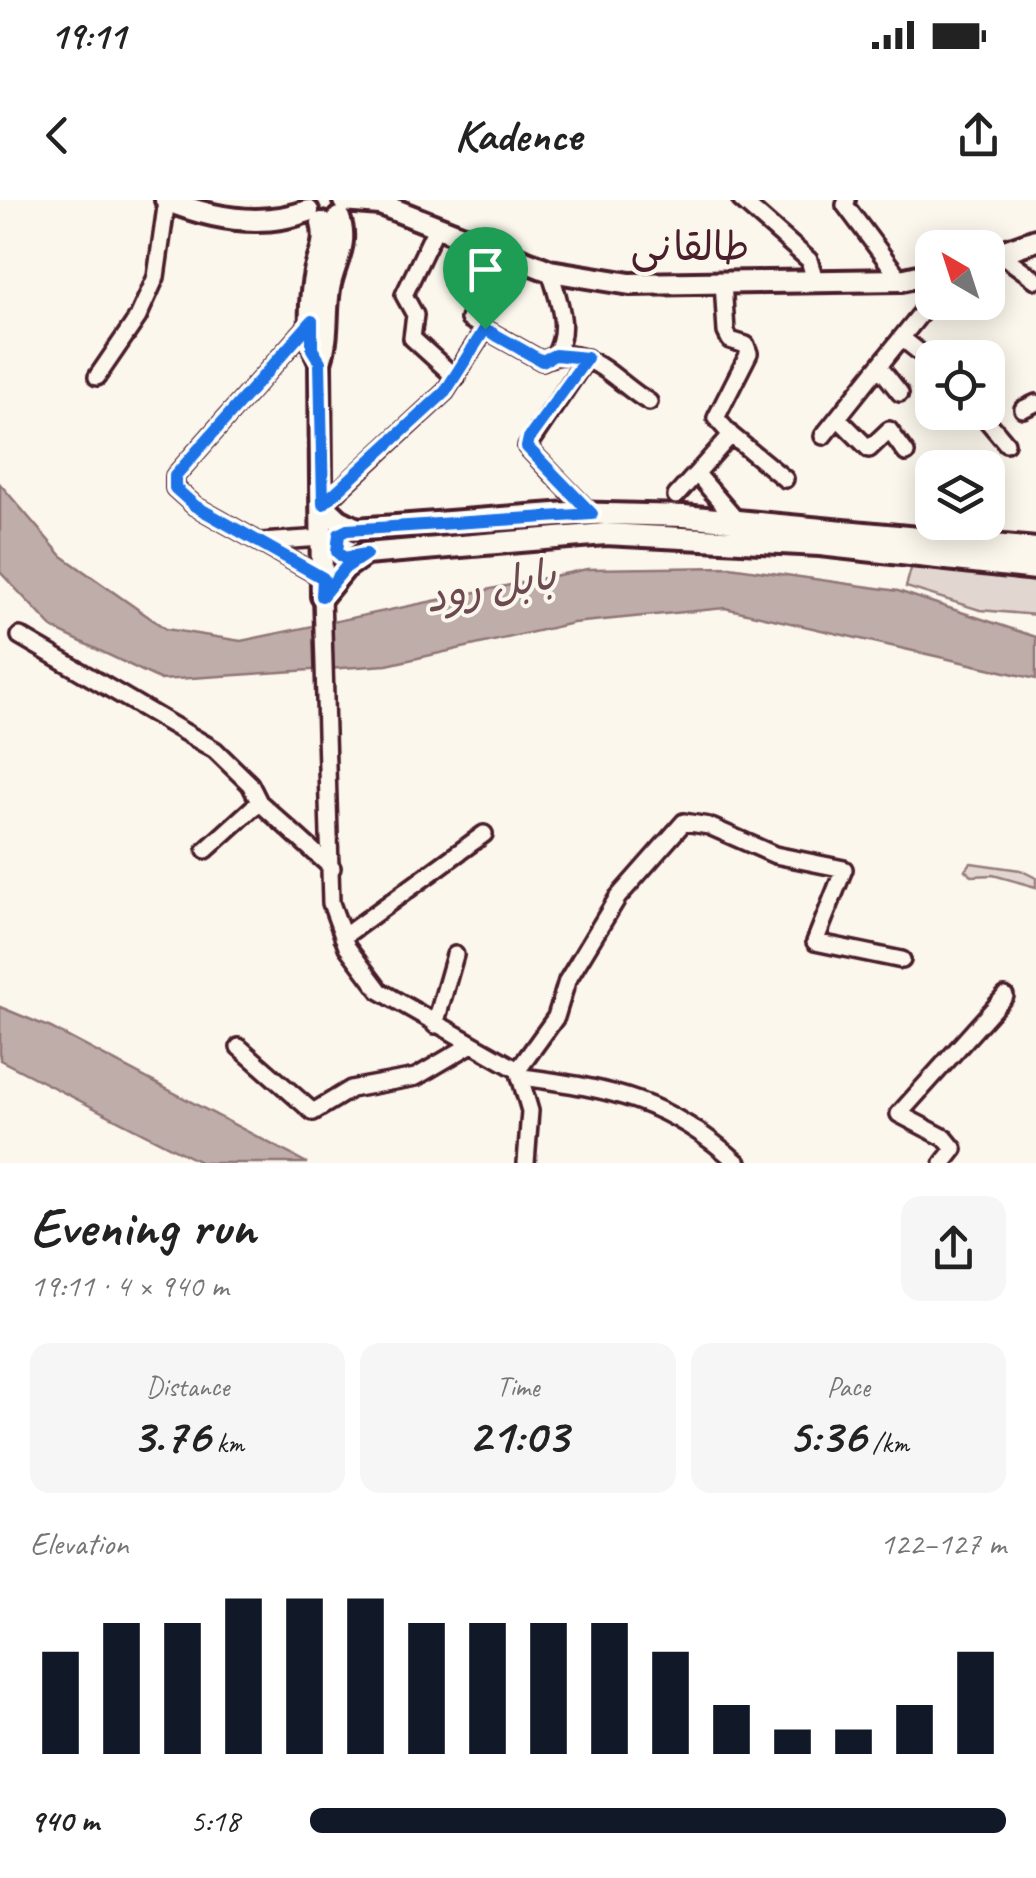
<!DOCTYPE html>
<html lang="en">
<head>
<meta charset="utf-8">
<style>
	:root { --surface:#fff; --page:#f6f6f6; --text:#222; --muted:#767676; --accent:#111827 }
	body { margin:0; font-family:Caveat,"Playpen Sans Arabic",sans-serif; background:var(--page); color:var(--text); height:100vh; display:flex; flex-direction:column; font-size:38px; white-space:nowrap }
	* { box-sizing:border-box; margin:0 }
	p { font-size:32px; color:var(--muted) }
	.icon { flex:none; width:55px; height:55px; fill:none; stroke:currentColor; stroke-width:2; stroke-linecap:round; stroke-linejoin:round }
	.map { position:relative; height:963px; overflow:hidden }
	.drawer { display:flex; flex-direction:column; background:var(--surface); flex:1 }
	.drawer>* { flex:none }
	.needle { width:65px; rotate:321deg }
	.buttons { position:absolute; left:915px; top:30px; display:grid; gap:20px }
	.buttons a { display:grid; place-items:center; width:90px; height:90px; border-radius:20px; background:var(--surface); box-shadow:0 5px 25px #0003; font-size:50px }
	.pin { position:absolute; display:grid; place-items:center; width:85px; height:85px; color:#fff; margin:-102px -42px; border-radius:50% 50% 50% 0; rotate:-45deg; box-shadow:0 0 10px #0007 }
	.pin .icon { rotate:45deg }
	.round { display:grid; place-items:center; flex:none; width:105px; height:105px; border-radius:20px; background:var(--page) }
	.overview { display:flex; align-items:center; justify-content:space-between; height:170px; padding:0 30px }
	h1 { font-size:55px; font-weight:700; line-height:75px }
	.metrics { display:grid; grid-template-columns:repeat(3,1fr); gap:15px; height:170px; padding:10px 30px }
	.metrics div { display:grid; align-content:center; border-radius:20px; background:var(--page); text-align:center }
	.metrics b { font-size:50px; font-weight:700 }
	.metrics small { font-size:28px; font-weight:400 }
	.metrics p { font-size:28px }
	.chart { height:280px; padding:20px 30px }
	.chart p { display:flex; justify-content:space-between }
	.chart svg { width:100%; height:180px; margin-top:10px; stroke:var(--accent); stroke-width:6 }
	ul { padding:0 30px; list-style:none; font-size:32px }
	li { display:grid; grid-template-columns:160px 120px 1fr; align-items:center; height:75px }
	li i { height:25px; border-radius:12px; background:var(--accent) }
	.status { display:flex; justify-content:space-between; align-items:center; height:70px; padding:0 50px; background:var(--surface); direction:ltr }
	.status svg { height:28px; fill:currentColor }
	header { display:flex; justify-content:space-between; align-items:center; height:130px; padding:0 30px; background:var(--surface); font-size:45px; font-weight:700 }
	.map>svg:first-child { display:block }
	.green { fill:#e2d7d0; stroke:#967b7e; stroke-width:2.5 }
	.water { fill:#bfadaa; stroke:#907477; stroke-width:2.5 }
	.lines { fill:none; stroke-linecap:round; stroke-linejoin:round }
	.minor-casing { stroke:#4a1f2b; stroke-width:22 }
	.major-casing { stroke:#4a1f2b; stroke-width:28 }
	.minor { stroke:#fbf7ec; stroke-width:15 }
	.major { stroke:#fbf7ec; stroke-width:20 }
	.route-casing { stroke:#fff; stroke-width:20 }
	.route { stroke:#1a73e8; stroke-width:12 }
	.labels { text-anchor:middle; stroke-width:8; stroke-linejoin:round; paint-order:stroke }
	.street-label { font-size:40px; fill:#4a1f2b; stroke:#fbf7ec }
	.water-label { font-size:42px; font-style:italic; fill:#6d4a51; stroke:#fbf7ec }
</style>
</head>
<body>
<div class="status"><b>19:11</b><svg viewBox="0 0 49 12"><path d="M0 12V9h3v3zM5 12V6h3v6zM10 12V3h3v9zM15 12V0h3v12zM26 1h20v11H26zM47 4h2v5h-2z"/></svg></div>
<header><svg class="icon" aria-label="back" viewBox="0 0 24 24"><path d="M15 5l-7 7 7 7"/></svg>Kadence<svg class="icon" aria-label="share" viewBox="0 0 24 24"><path d="M12 15V3M7 8l5-5 5 5M5 13v7h14v-7"/></svg></header>
<div class="map">
<svg width="1036" height="963" viewBox="0 0 1036 963">
	<rect width="100%" height="100%" fill="#fbf7ec"/>
	<filter id="ink" filterUnits="userSpaceOnUse"><feTurbulence type="fractalNoise" baseFrequency=".01" numOctaves="2"/><feDisplacementMap in="SourceGraphic" scale="20" xChannelSelector="R" yChannelSelector="G"/><feConvolveMatrix kernelMatrix="1 2 1 2 8 2 1 2 1" color-interpolation-filters="sRGB"/></filter>
	<g filter="url(#ink)">
		<path class="green" d="M 912,365 L 1036,376 L 1036,415 L 980,410 L 906,387 Z
			M 971,663 L 1020,670 L 1036,678 L 1036,687 L 993,675 L 972,676 L 965,670 Z"/>
		<path class="water" d="M 0,284 L 62,356 L 166,429 L 241,441 L 587,369 L 730,367 L 898,391 L 1036,437 L 1036,479 L 725,408 L 573,423 L 387,465 L 161,480 L 54,429 L 0,372 Z
			M 0,807 L 51,828 L 307,963 L 202,963 L 0,860 Z"/>
		<g class="lines">
			<g class="minor-casing">
				<path id="minor" d="M 741,0 L 809,60 L 815,80
					M 847,0 L 845,5 L 901,80
					M 437,26 L 404,95 L 415,115 L 412,138 L 456,178
					M 999,53 L 1036,80
					M 550,71 C 558,100 571,127 555,155
					M 480,98 L 469,119 L 485,129
					M 312,121 L 175,276 L 175,288 L 195,306 L 323,378
					M 903,139 L 932,162
					M 587,158 L 527,247 L 591,314
					M 881,169 L 900,193
					M 97,177 L 138,117 L 156,77 L 167,0
					M 1023,209 L 1036,203
					M 980,212 L 1006,243
					M 838,218 L 869,249 L 889,230 L 906,253
					M 731,235 L 785,279
					M 823,236 L 922,112 L 932,83
					M 697,274 L 732,315
					M 676,296 L 731,235 L 716,218 L 749,153 L 746,145 L 730,140 L 726,132 L 723,81
					M 323,305 L 445,192 L 485,129 L 542,161 C 588,139 615,183 649,202
					M 261,342 L 323,338
					M 322,396 L 331,703 L 347,747 L 380,791 L 518,870 L 530,911 L 526,963
					M 20,436 L 215,550 L 250,584 L 259,602 L 332,668
					M 206,650 L 259,602
					M 343,737 L 484,634
					M 435,825 L 455,755
					M 239,847 L 313,912 L 351,889 L 416,877 L 472,844
					M 518,870 L 556,817 L 567,781 L 618,697 L 684,622 L 709,626 L 775,655 L 844,669 L 815,742 L 902,760
					M 522,877 C 613,889 668,900 738,963
					M 943,963 L 954,949 L 945,938 L 899,914 L 1005,796"/>
			</g>
			<g class="major-casing">
				<path id="major" d="M 166,0 C 212,19 261,28 308,11
					M 344,1 L 380,4 L 550,71 L 630,84 L 901,80 L 932,73
					M 988,57 L 1036,40
					M 320,162 C 307,139 310,97 315,72 C 320,53 327,42 322,23
					M 323,305 L 339,320 L 357,329 L 568,313 L 684,316 L 1036,349
					M 322,396 L 345,368 L 365,354 L 605,334 L 820,345 L 1036,369
					M 322,396 L 320,162 C 329,137 325,114 329,89 C 333,63 349,46 339,18"/>
			</g>
			<use href="#minor" class="minor"/>
			<use href="#major" class="major"/>
		</g>
	</g>
	<g class="lines" filter="url(#ink)">
		<g class="route-casing">
			<path id="route" d="M 312,121 L 312,149 L 320,162 L 323,304 L 445,192 L 485,129 L 542,161 L 555,155 L 587,158 L 529,238 L 527,247 L 592,314 L 347,330 L 339,334 L 337,352 L 344,358 L 366,354 L 345,368 L 322,396 L 323,378 L 195,306 L 175,288 L 175,276 Z"/>
		</g>
		<use href="#route" class="route"/>
	</g>
	<g class="labels">
		<g class="street-label">
			<text x="690" y="60">طالقانی</text>
		</g>
		<g class="water-label">
			<text transform="translate(490 385) rotate(-11)" y="15">بابل رود</text>
		</g>
	</g>
</svg>
<div class="buttons">
<a><svg class="needle" viewBox="-14 -14 28 28"><path d="M0-13l5 13h-10z" fill="#e53935"/><path d="M0 13l5-13h-10z" fill="#767676"/></svg></a>
<a><svg class="icon" aria-label="locate" viewBox="0 0 24 24"><circle cx="12" cy="12" r="6"/><path d="M12 2v4M12 18v4M2 12h4M18 12h4"/></svg></a>
<a><svg class="icon" aria-label="layers" viewBox="0 0 24 24"><path d="M12 4l9 5-9 5-9-5zM3 14l9 5 9-5"/></svg></a>
</div>
<div class="pin" style="left:485px;top:129px;background:#1e9e55"><svg class="icon" aria-label="arrive" viewBox="0 0 24 24"><path d="M6 21V4h12l-3 4 3 4H6"/></svg></div>
</div>
<section class="drawer">
<div class="overview"><div><h1>Evening run</h1><p>19:11 · 4 × 940 m</p></div><a class="round"><svg class="icon" aria-label="share" viewBox="0 0 24 24"><path d="M12 15V3M7 8l5-5 5 5M5 13v7h14v-7"/></svg></a></div>
<div class="metrics">
<div><p>Distance</p><b>3.76<small> km</small></b></div>
<div><p>Time</p><b>21:03</b></div>
<div><p>Pace</p><b>5:36<small> /km</small></b></div>
</div>
<div class="chart"><p><span>Elevation</span>122–127 m</p>
<svg viewBox="0 0 160 44" preserveAspectRatio="none"><path d="M5 44V19M15 44V12M25 44V12M35 44V6M45 44V6M55 44V6M65 44V12M75 44V12M85 44V12M95 44V12M105 44V19M115 44V32M125 44V38M135 44V38M145 44V32M155 44V19"/></svg>
</div>
<ul>
<li><b>940 m</b>5:18<i style="width:100%"></i></li>
</ul>
</section>
</body>
</html>
